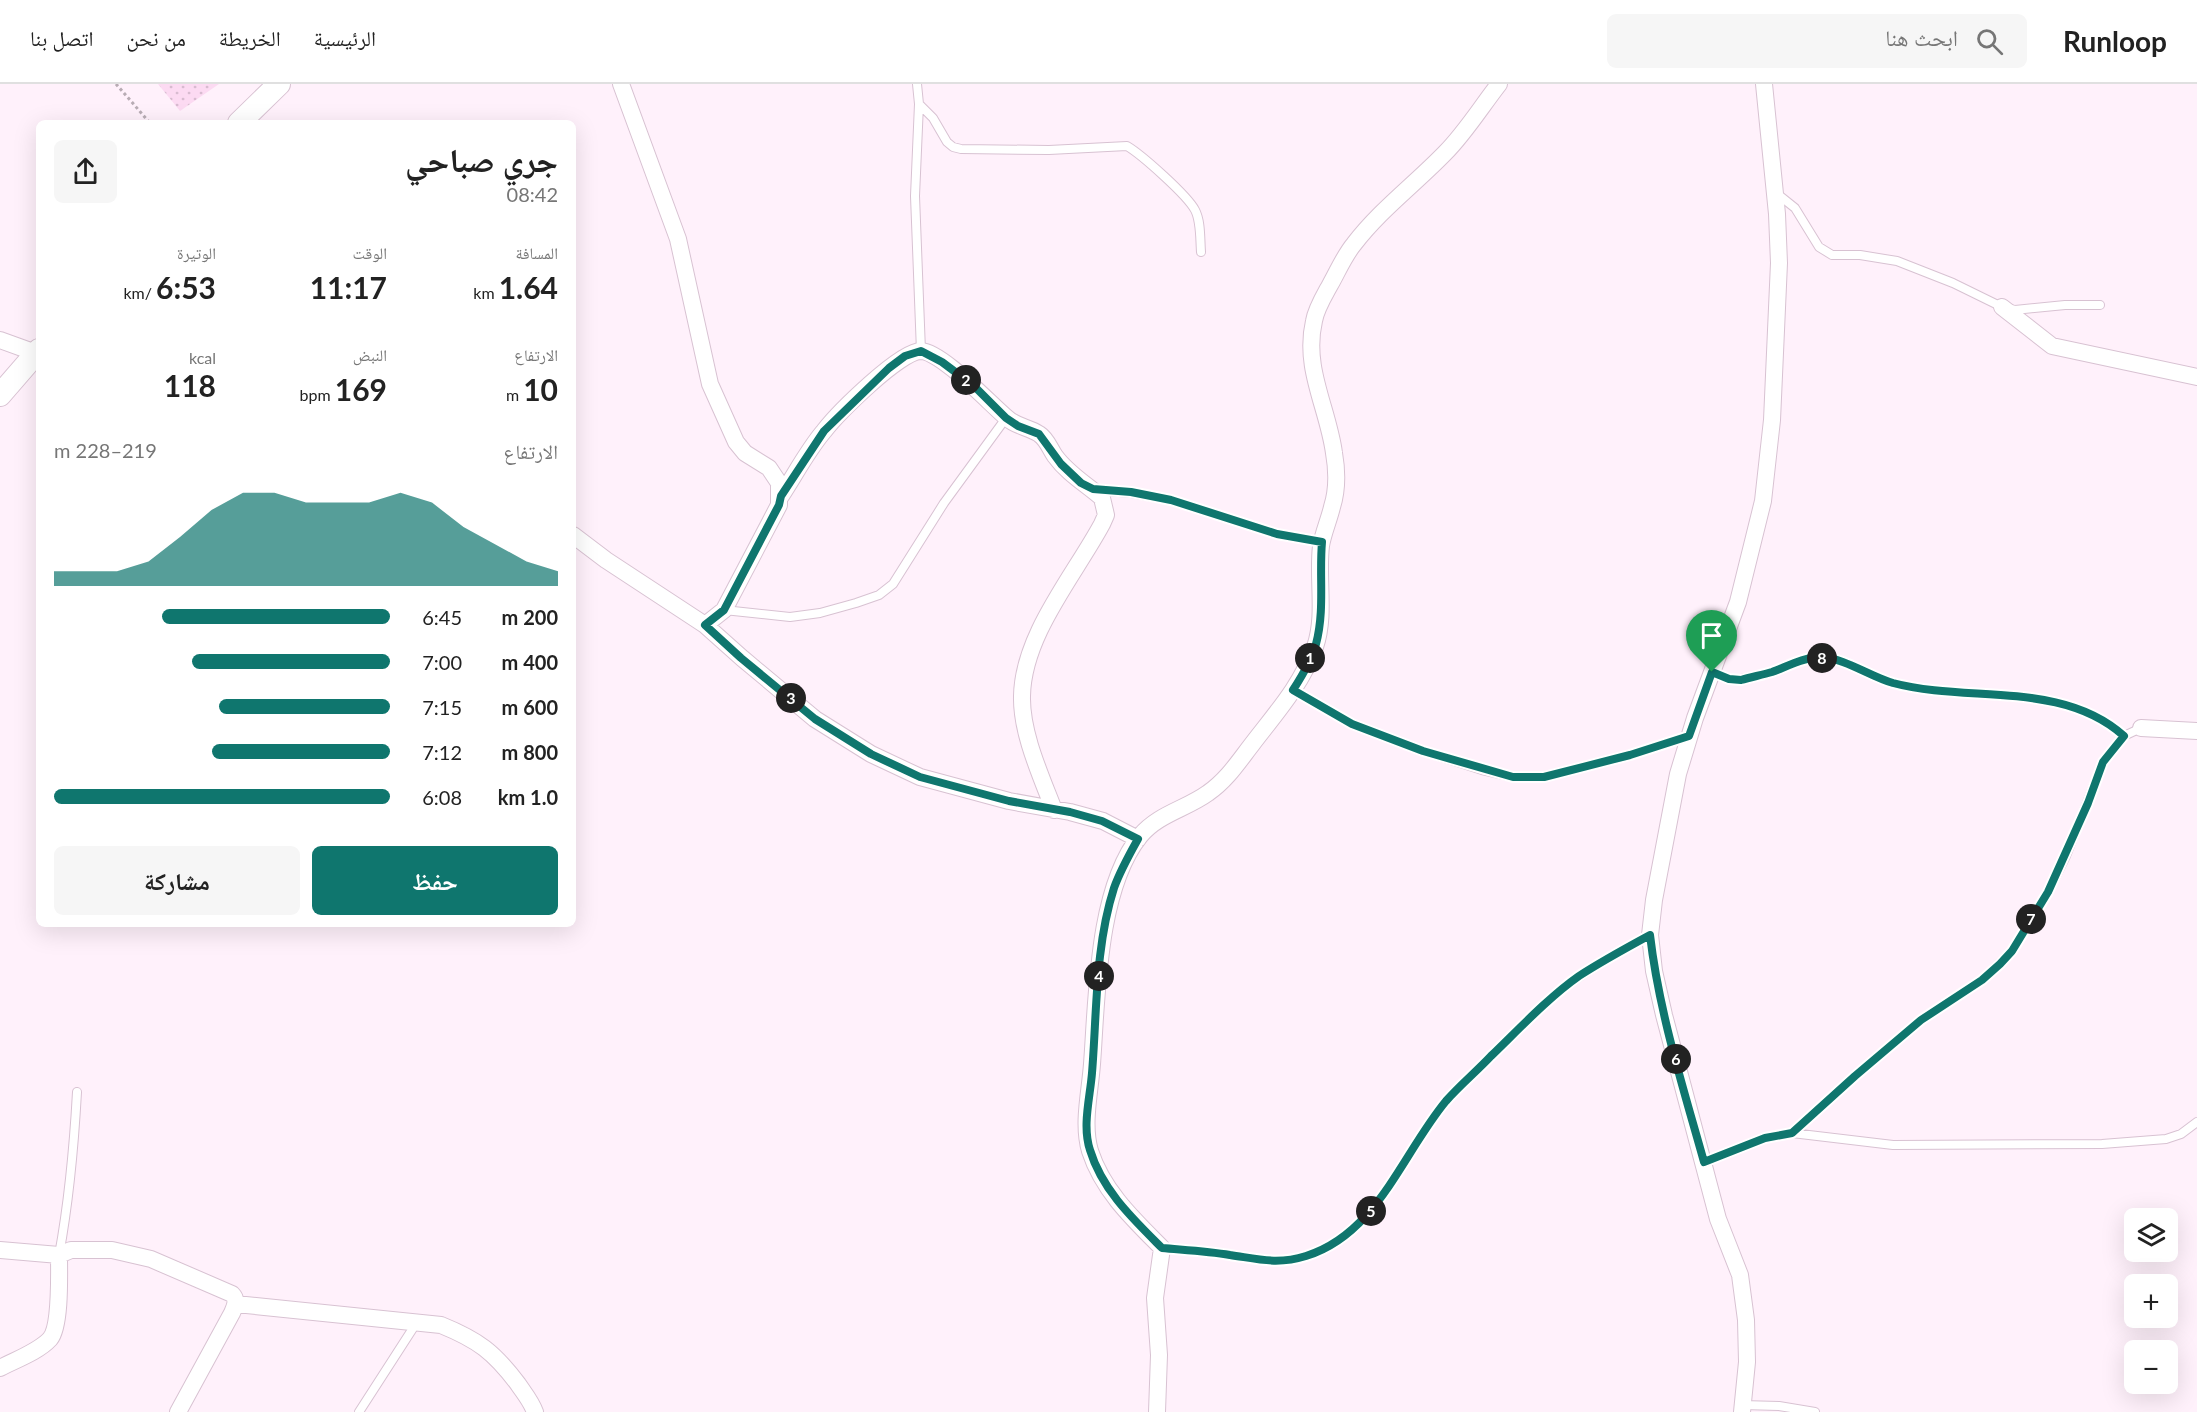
<!DOCTYPE html>
<html lang="ar">
<head>
<meta charset="utf-8">
<style>
	:root { --surface:#fff; --page:#f6f6f6; --text:#222; --muted:#767676; --line:#e0e0e0; --accent:#0f766e }
	body { margin:0; font-family:Lato,"Noto Naskh Arabic",sans-serif; background:var(--page); color:var(--text); direction:rtl; height:100vh; display:flex; flex-direction:column; font-size:22px; white-space:nowrap }
	* { box-sizing:border-box; margin:0 }
	p { font-size:20px; color:var(--muted) }
	.icon { flex:none; width:33px; height:33px; fill:none; stroke:currentColor; stroke-width:2; stroke-linecap:round; stroke-linejoin:round }
	.map { position:relative; flex:1; overflow:hidden; direction:ltr }
	.sheet { position:absolute; left:36px; top:36px; width:540px; height:807px; display:flex; flex-direction:column; background:var(--surface); border-radius:9px; box-shadow:0 6px 24px #0002; direction:rtl }
	.sheet>* { flex:none }
	.tools { position:absolute; left:2124px; top:1124px; display:grid; gap:12px }
	.tools a { display:grid; place-items:center; width:54px; height:54px; border-radius:9px; background:var(--surface); box-shadow:0 6px 24px #0002; font-size:30px }
	.pin { position:absolute; display:grid; place-items:center; width:51px; height:51px; color:#fff; margin:-62px -26px; border-radius:50% 50% 50% 0; rotate:-45deg; box-shadow:0 0 6px #0007 }
	.pin .icon { rotate:45deg }
	.km { position:absolute; width:30px; height:30px; margin:-15px; border-radius:50%; background:#222; color:#fff; font-size:16px; line-height:30px; text-align:center }
	.round { display:grid; place-items:center; flex:none; width:63px; height:63px; border-radius:9px; background:var(--page) }
	.head { display:flex; align-items:center; justify-content:space-between; height:102px; padding:0 18px }
	h1 { font-size:33px; font-weight:700; line-height:45px }
	.stats { display:grid; grid-template-columns:repeat(3,1fr); gap:9px; height:102px; padding:6px 18px }
	.stats div { display:grid; align-content:center }
	.stats b { font-size:30px; font-weight:700 }
	.stats small { font-size:16px; font-weight:400 }
	.stats p { font-size:16px }
	.chart { height:168px; padding:12px 18px }
	.chart p { display:flex; justify-content:space-between }
	.chart svg { width:100%; height:108px; margin-top:6px; fill:var(--accent); opacity:.7 }
	.action { display:flex; gap:12px; margin-top:auto; padding:12px 18px }
	.action a { flex:1; height:69px; border-radius:9px; background:var(--accent); color:#fff; font-size:24px; font-weight:700; line-height:69px; text-align:center }
	.action a+a { background:var(--page); color:var(--text) }
	ul { padding:0 18px; list-style:none; font-size:20px }
	li { display:grid; grid-template-columns:96px 72px 1fr; align-items:center; height:45px }
	li i { height:15px; border-radius:8px; background:var(--accent) }
	header { display:flex; align-items:center; gap:36px; box-sizing:border-box; height:84px; padding:0 30px; background:var(--surface); border-bottom:2px solid var(--line) }
	header strong { font-size:28px }
	nav { display:flex; gap:33px; margin-inline-start:auto; font-size:21px }
	.search { width:420px; height:54px; background:var(--page); display:flex; align-items:center; gap:15px; box-sizing:border-box; padding:0 21px; border-radius:9px; color:var(--muted); font-size:22px }
	.map>svg:first-child { display:block }
	.grass { fill:url(#grass-dots) }
	.lines { fill:none; stroke-linecap:round; stroke-linejoin:round }
	.lane-casing { stroke:#d8c2d2; stroke-width:10 }
	.street-casing { stroke:#d8c2d2; stroke-width:18 }
	.secondary-casing { stroke:#d8c2d2; stroke-width:24 }
	.path { stroke:#b8acb4; stroke-width:3; stroke-dasharray:3 3; stroke-linecap:butt }
	.lane { stroke:#fff; stroke-width:8 }
	.street { stroke:#fff; stroke-width:16 }
	.secondary { stroke:#fff; stroke-width:22 }
	.route-casing { stroke:#fff; stroke-width:12 }
	.route { stroke:#0f766e; stroke-width:8 }
</style>
</head>
<body>
<header>
<strong>Runloop</strong>
<div class="search"><svg class="icon" aria-label="search" viewBox="0 0 24 24"><circle cx="10" cy="10" r="6"/><path d="M15 15l6 6"/></svg>ابحث هنا</div>
<nav><a>الرئيسية</a><a>الخريطة</a><a>من نحن</a><a>اتصل بنا</a></nav>
</header>
<div class="map">
<svg width="2197" height="1328" viewBox="0 0 2197 1328">
	<defs>
		<pattern id="grass-dots" width="8" height="8" patternUnits="userSpaceOnUse" patternTransform="scale(1.5)"><rect width="8" height="8" fill="#fcdaf2"/><path d="M2 2h.1M6 6h.1" fill="none" stroke="#d8bbd0" stroke-width="1.8" stroke-linecap="round"/></pattern>
	</defs>
	<rect width="100%" height="100%" fill="#fff1fb"/>
	<path class="grass" d="M 158,0 L 219,0 L 180,27 Z"/>
	<g class="lines">
		<g class="lane-casing">
			<path id="lane" d="M 917,0 L 919,20 L 933,34 L 947,58 L 953,63 L 961,65 L 1049,66 L 1127,62 C 1142,71 1187,111 1195,126 C 1201,137 1200,155 1201,168
				M 919,20 L 915,112 L 921,267
				M 1775,108 L 1795,124 L 1819,163 L 1832,171 L 1860,171 L 1897,177 L 1953,199 L 2002,223 L 2015,226 L 2065,221 L 2100,221
				M 1095,406 L 1131,409 L 1171,416 L 1277,450 L 1322,458
				M 724,526 L 790,533 L 820,529 L 856,519 L 879,511 L 893,500 L 944,419 L 1006,334
				M 1712,588 L 1729,595 L 1741,595 C 1751,593 1762,591 1772,588 C 1786,583 1804,573 1820,573 C 1845,574 1869,592 1893,599 C 1968,620 2062,596 2124,652
				M 1293,606 L 1352,640 L 1423,667 L 1482,686 L 1513,693 L 1544,693 L 1630,671 L 1689,652
				M 1792,1049 L 1855,992 L 1921,936 L 1982,896 L 2012,867 L 2048,808 L 2066,772 L 2103,678 L 2124,652 L 2141,644
				M 1704,1078 L 1765,1054 L 1792,1049 L 1893,1061 L 2102,1060 L 2166,1055 L 2181,1050 L 2197,1038
				M 1162,1164 C 1184,1166 1207,1167 1230,1171 C 1258,1175 1277,1181 1306,1172 C 1377,1150 1402,1070 1446,1017 C 1459,1001 1477,987 1491,972 C 1518,946 1549,913 1579,893 C 1602,877 1626,864 1650,851
				M 59,1171 C 69,1117 74,1062 77,1008
				M 1742,1321 L 1779,1322 L 1815,1328
				M 359,1328 L 417,1238"/>
		</g>
		<g class="street-casing">
			<path id="street" d="M 621,0 L 678,155 L 710,300 L 736,358 L 745,369 L 769,384 L 779,399 L 779,421 L 724,526 L 705,541
				M 2002,223 L 2052,262 L 2197,293
				M 0,256 L 36,269
				M 781,412 C 795,391 807,367 824,347 C 838,329 900,267 921,267 C 942,268 990,320 1007,334 C 1017,343 1029,343 1039,350 C 1047,355 1050,365 1055,372 C 1068,390 1086,400 1102,414 L 1106,431 L 1102,440 C 1074,492 1023,551 1022,612 C 1021,649 1041,692 1054,726
				M 573,451 L 606,476 L 705,541 L 742,574 L 815,635 L 871,670 L 920,693 L 1009,717 L 1070,728 L 1103,737 L 1138,755
				M 2141,644 L 2197,647
				M 0,1166 L 59,1171 L 71,1166 L 112,1166 L 151,1175 L 232,1210 C 238,1216 235,1222 232,1229 L 178,1328
				M 236,1220 L 441,1241 C 478,1256 494,1268 518,1300 C 524,1309 531,1317 535,1328
				M 0,1284 C 15,1276 38,1268 50,1255 C 61,1242 59,1189 59,1171
				M 1157,1328 L 1159,1271 L 1155,1214 L 1162,1164 C 1133,1135 1103,1107 1090,1067 C 1082,1040 1090,1008 1092,980 C 1097,914 1097,805 1140,752 C 1158,730 1186,725 1208,709 C 1227,696 1239,677 1253,659 C 1276,629 1302,600 1315,563 C 1326,531 1317,495 1321,462 C 1323,449 1329,436 1332,423 C 1337,407 1337,386 1334,369 C 1328,324 1303,284 1314,237 C 1316,225 1324,212 1330,201 C 1338,187 1344,172 1354,160 C 1380,126 1415,100 1445,69 C 1465,49 1481,23 1499,0
				M 1742,1328 L 1747,1278 L 1746,1236 L 1740,1191 L 1718,1135 L 1664,931 L 1654,887 L 1650,851 L 1654,816 L 1678,690 L 1695,634 L 1738,518 L 1763,417 L 1772,336 L 1779,179 L 1777,130 L 1764,0"/>
		</g>
		<g class="secondary-casing">
			<path id="secondary" d="M 239,39 L 279,0
				M 0,311 L 39,266"/>
		</g>
		<path class="path" d="M 116,0 L 150,39"/>
		<use href="#lane" class="lane"/>
		<use href="#street" class="street"/>
		<use href="#secondary" class="secondary"/>
	</g>
	<g class="lines">
		<g class="route-casing">
			<path id="route" d="M 921,267 L 942,278 L 974,302 L 1006,334 L 1018,342 L 1039,350 L 1061,380 L 1081,399 L 1093,405 L 1131,408 L 1171,416 L 1277,450 L 1322,458 C 1319,491 1325,527 1316,560 C 1312,576 1302,592 1293,606 L 1352,640 L 1423,667 L 1513,693 L 1544,693 L 1630,671 L 1689,652 L 1712,588 L 1729,595 L 1741,596 C 1751,593 1762,591 1772,588 C 1786,583 1804,573 1820,573 C 1845,574 1869,592 1893,599 C 1968,619 2062,596 2124,652 L 2103,678 L 2088,719 L 2048,808 L 2012,867 L 2000,880 L 1982,896 L 1921,936 L 1855,992 L 1792,1049 L 1765,1054 L 1704,1078 C 1683,1003 1659,928 1650,851 C 1626,864 1602,877 1579,892 C 1549,913 1518,946 1491,972 C 1477,987 1460,1001 1446,1017 C 1402,1070 1377,1150 1306,1172 C 1277,1181 1258,1175 1230,1171 C 1207,1167 1184,1166 1162,1164 C 1133,1135 1102,1106 1090,1066 C 1082,1042 1090,1014 1092,989 C 1097,928 1095,863 1114,804 C 1120,787 1129,771 1138,755 L 1102,737 L 1070,728 L 1009,717 L 920,693 L 871,670 L 815,635 L 741,574 L 705,541 L 724,526 L 779,421 L 781,412 L 824,347 L 889,284 L 905,272 Z"/>
		</g>
		<use href="#route" class="route"/>
	</g>
</svg>
<div class="tools">
<a><svg class="icon" aria-label="layers" viewBox="0 0 24 24"><path d="M12 4l9 5-9 5-9-5zM3 14l9 5 9-5"/></svg></a>
<a>+</a>
<a>−</a>
</div>
<div class="pin" style="left:1712px;top:588px;background:#1e9e55"><svg class="icon" aria-label="arrive" viewBox="0 0 24 24"><path d="M6 21V4h12l-3 4 3 4H6"/></svg></div>
<b class="km" style="left:1310px;top:574px">1</b>
<b class="km" style="left:966px;top:296px">2</b>
<b class="km" style="left:791px;top:614px">3</b>
<b class="km" style="left:1099px;top:892px">4</b>
<b class="km" style="left:1371px;top:1127px">5</b>
<b class="km" style="left:1676px;top:975px">6</b>
<b class="km" style="left:2031px;top:835px">7</b>
<b class="km" style="left:1822px;top:574px">8</b>
<section class="sheet">
<div class="head"><div><h1>جري صباحي</h1><p>08:42</p></div><a class="round"><svg class="icon" aria-label="share" viewBox="0 0 24 24"><path d="M12 15V3M7 8l5-5 5 5M5 13v7h14v-7"/></svg></a></div>
<div class="stats">
<div><p>المسافة</p><b>1.64<small> km</small></b></div>
<div><p>الوقت</p><b>11:17</b></div>
<div><p>الوتيرة</p><b>6:53<small> /km</small></b></div>
</div>
<div class="stats">
<div><p>الارتفاع</p><b>10<small> m</small></b></div>
<div><p>النبض</p><b>169<small> bpm</small></b></div>
<div><p>kcal</p><b>118</b></div>
</div>
<div class="chart"><p><span>الارتفاع</span>219–228 m</p>
<svg viewBox="0 0 160 44" preserveAspectRatio="none"><path d="M0 44V38L10 38L20 38L30 34L40 24L50 13L60 6L70 6L80 10L90 10L100 10L110 6L120 10L130 20L140 27L150 34L160 38V44z"/></svg>
</div>
<ul>
<li><b>200 m</b>6:45<i style="width:68%"></i></li>
<li><b>400 m</b>7:00<i style="width:59%"></i></li>
<li><b>600 m</b>7:15<i style="width:51%"></i></li>
<li><b>800 m</b>7:12<i style="width:53%"></i></li>
<li><b>1.0 km</b>6:08<i style="width:100%"></i></li>
</ul>
<div class="action"><a>حفظ</a><a>مشاركة</a></div>
</section>
</div>
</body>
</html>
